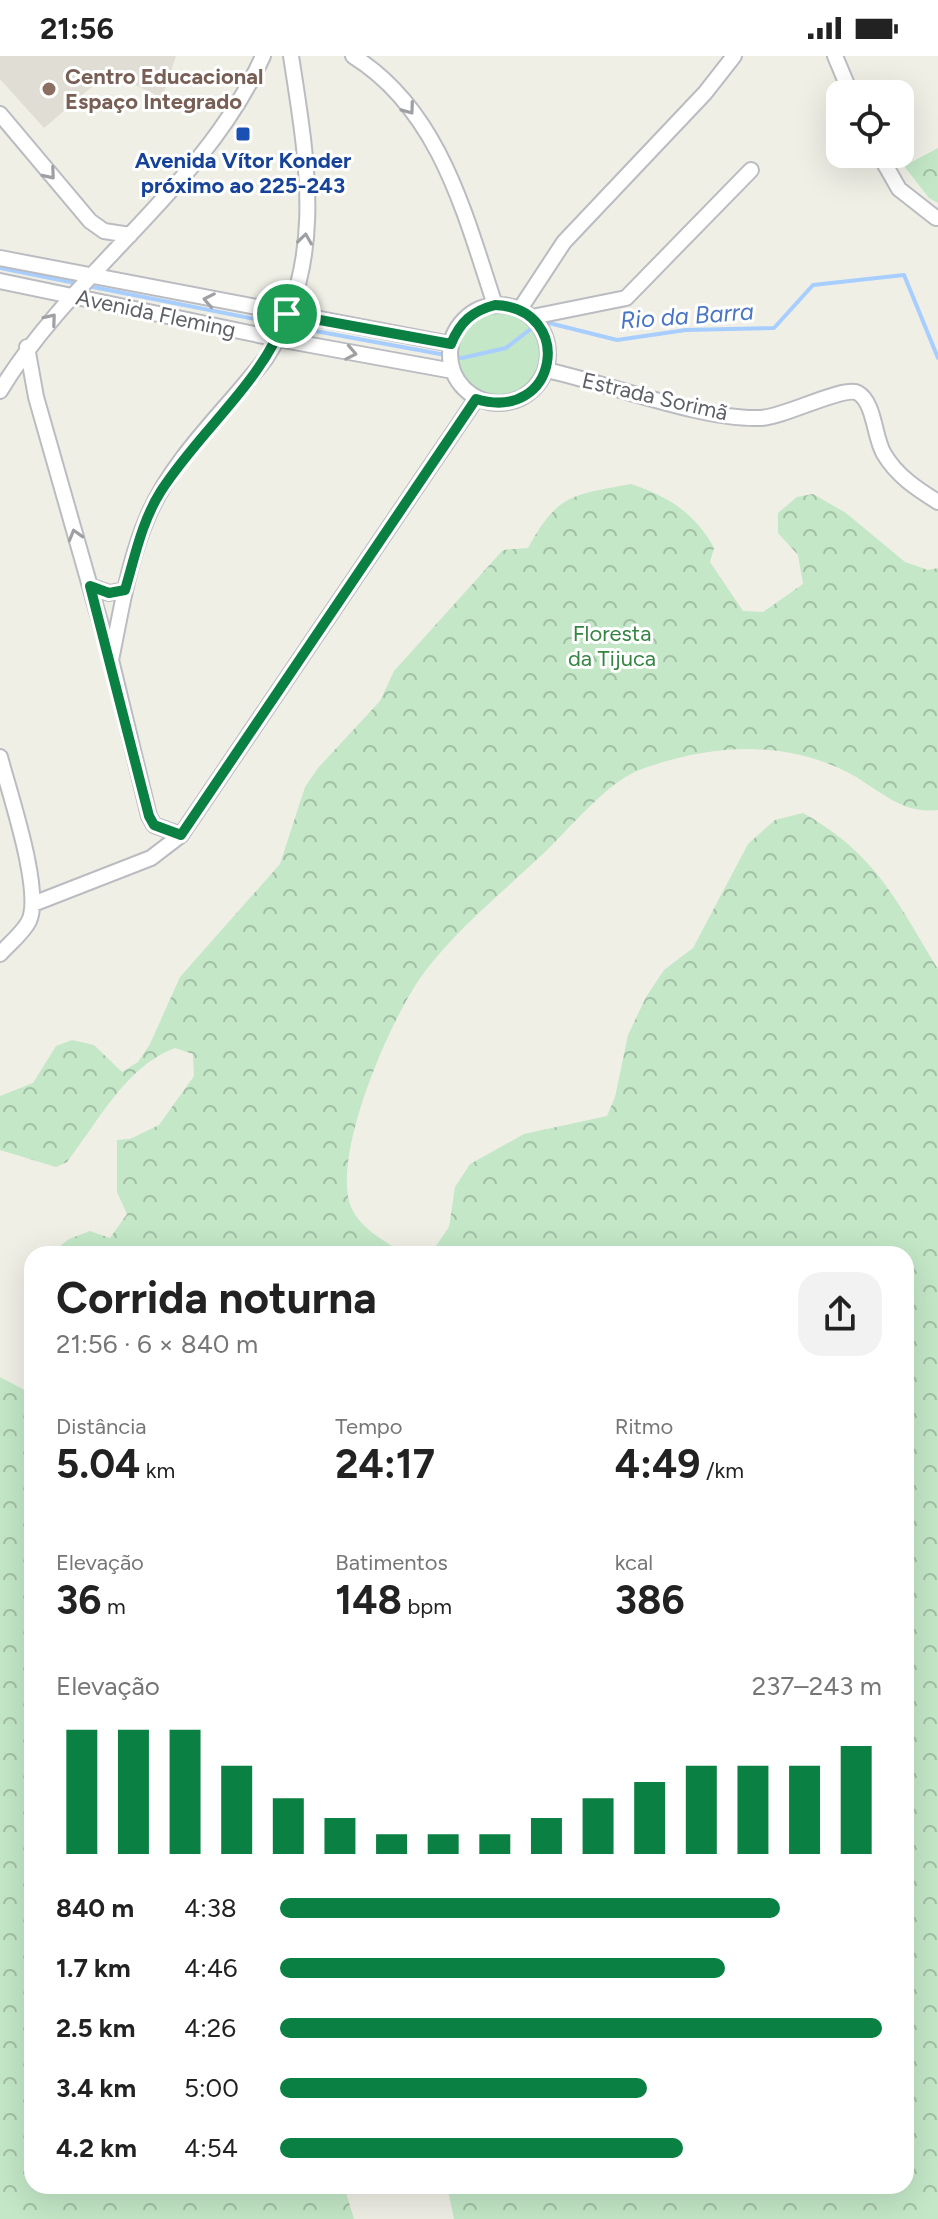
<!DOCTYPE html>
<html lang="pt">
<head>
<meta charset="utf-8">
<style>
	:root { --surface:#fff; --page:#f2f2f2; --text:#222; --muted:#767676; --accent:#0b8043 }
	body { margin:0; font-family:Figtree,sans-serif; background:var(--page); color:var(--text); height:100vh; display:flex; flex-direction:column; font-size:30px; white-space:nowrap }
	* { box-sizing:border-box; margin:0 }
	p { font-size:26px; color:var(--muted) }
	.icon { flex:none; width:44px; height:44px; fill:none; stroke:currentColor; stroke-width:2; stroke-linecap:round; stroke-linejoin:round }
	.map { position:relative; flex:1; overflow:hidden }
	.side { position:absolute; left:24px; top:1190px; width:890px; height:948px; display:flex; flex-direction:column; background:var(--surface); border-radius:24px; box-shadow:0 8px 32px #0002 }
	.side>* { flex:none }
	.fabs { position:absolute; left:826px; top:24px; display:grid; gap:16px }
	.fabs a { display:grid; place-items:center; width:88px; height:88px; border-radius:16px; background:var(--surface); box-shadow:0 8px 32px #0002; font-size:40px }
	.pin { position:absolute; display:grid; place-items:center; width:68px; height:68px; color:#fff; margin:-34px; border:4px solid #fff; border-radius:50%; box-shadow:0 2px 8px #0007 }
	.round { display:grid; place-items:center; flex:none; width:84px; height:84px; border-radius:24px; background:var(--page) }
	.overview { display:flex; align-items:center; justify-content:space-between; height:136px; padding:0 32px }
	h1 { font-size:44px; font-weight:700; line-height:60px }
	.stats { display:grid; grid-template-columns:repeat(3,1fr); gap:12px; height:136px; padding:8px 32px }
	.stats div { display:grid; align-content:center }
	.stats b { font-size:40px; font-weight:700 }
	.stats small { font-size:22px; font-weight:400 }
	.stats p { font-size:22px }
	.chart { height:224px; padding:16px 32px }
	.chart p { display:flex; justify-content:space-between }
	.chart svg { width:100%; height:144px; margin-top:8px; stroke:var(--accent); stroke-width:6 }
	ul { padding:0 32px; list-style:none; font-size:26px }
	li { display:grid; grid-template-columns:128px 96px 1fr; align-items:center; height:60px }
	li i { height:20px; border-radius:10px; background:var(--accent) }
	.status { display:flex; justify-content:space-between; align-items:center; height:56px; padding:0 40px; background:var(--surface); direction:ltr }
	.status svg { height:22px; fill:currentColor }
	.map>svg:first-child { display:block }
	.education { fill:#e0ded4 }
	.green { fill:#c3e7c7 }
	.forest { fill:url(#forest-crowns) }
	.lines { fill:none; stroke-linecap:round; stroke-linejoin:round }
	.stream { stroke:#a7ceff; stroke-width:4 }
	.minor-casing { stroke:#babcc1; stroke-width:18 }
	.minor { stroke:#fff; stroke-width:14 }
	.oneway { stroke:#9ea0a3 }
	.route-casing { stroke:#fff; stroke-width:16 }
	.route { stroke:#0b8043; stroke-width:10 }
	.education-dot { fill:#8d6e63; stroke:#fff; stroke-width:3 }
	.transit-dot { fill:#1a4fb4; stroke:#fff; stroke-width:3 }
	.labels { text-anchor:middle; stroke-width:6; stroke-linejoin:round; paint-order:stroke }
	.education-label { font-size:22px; font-weight:bold; fill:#785e54; stroke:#fff; text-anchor:start }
	.transit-label { font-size:22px; font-weight:bold; fill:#164399; stroke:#fff }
	.street-label { font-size:22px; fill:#5d6066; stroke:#fff }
	.park-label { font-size:22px; fill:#358542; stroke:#fff }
	.water-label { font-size:24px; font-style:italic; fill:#4875c4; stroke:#fff }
</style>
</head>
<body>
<div class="status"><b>21:56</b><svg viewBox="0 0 49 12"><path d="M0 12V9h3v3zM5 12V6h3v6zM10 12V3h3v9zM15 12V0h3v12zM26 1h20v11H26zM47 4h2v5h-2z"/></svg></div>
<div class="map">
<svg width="938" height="2163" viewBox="0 0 938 2163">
	<defs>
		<pattern id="forest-crowns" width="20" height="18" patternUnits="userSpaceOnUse" patternTransform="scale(2)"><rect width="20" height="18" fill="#c3e7c7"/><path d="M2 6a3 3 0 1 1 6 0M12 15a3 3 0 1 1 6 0" fill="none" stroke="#a2bfa5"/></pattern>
	</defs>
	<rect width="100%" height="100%" fill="#f0efe6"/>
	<path class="education" d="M 0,0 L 176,0 L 162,42 L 109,16 L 44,72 L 0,23 Z"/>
	<path class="green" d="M456 299a43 43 0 1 1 86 0a43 43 0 1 1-86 0Z"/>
	<path class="forest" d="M 938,92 L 938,147 L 929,142 L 904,110 Z
		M 631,428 C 668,440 696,458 714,492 L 710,506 L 743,555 L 763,556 L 803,528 L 798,499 L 778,477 L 778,457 L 797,441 L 813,438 L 846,457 L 905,506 L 928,514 L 938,512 L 938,754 C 901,759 878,732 847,716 C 782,683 709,689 642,713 C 609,724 571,771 546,795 C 505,834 460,870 426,914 C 392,958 335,1090 349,1145 C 356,1171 385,1185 405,1198 L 50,1198 L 69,1183 L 90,1175 L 110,1182 L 127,1158 L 117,1136 L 117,1084 L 130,1083 L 159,1069 L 194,1020 L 193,998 L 175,992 C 127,1009 97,1067 67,1106 L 56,1111 L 0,1094 L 0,1040 L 33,1027 L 56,990 L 72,984 L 94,989 L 122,1016 L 138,1006 L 150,988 L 180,921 L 280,808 L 305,731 L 318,712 L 380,645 L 394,615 L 503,494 L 528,492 C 558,437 573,439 631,428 Z
		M 803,757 C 876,798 896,844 938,913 L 938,2163 L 454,2163 L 447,2130 L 906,2130 L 906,1198 L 419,1198 L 431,1197 L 449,1171 L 455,1131 L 470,1108 L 524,1078 L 607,1060 L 615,1041 L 628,979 L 646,941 L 664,914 L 693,892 L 748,788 L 775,764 Z
		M 0,1321 L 32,1338 L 32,2130 L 344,2130 L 354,2163 L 0,2163 Z"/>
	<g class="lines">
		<path class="stream" d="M 0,212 L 80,228
			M 88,230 L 280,268
			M 288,270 L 462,302 L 506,292 L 541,265 L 617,284 L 686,274 L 774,272 L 813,229 L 904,219 L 938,302"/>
		<g class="minor-casing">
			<path id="minor" d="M 353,0 C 440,54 465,159 495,249
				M 835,0 L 851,38
				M 0,58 L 90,165 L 104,175 L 130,179
				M 879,98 L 899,133 L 936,162
				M 0,202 L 451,288
				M 0,225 L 278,283 L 453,315
				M450 298a49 49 0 1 1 98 0a49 49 0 1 1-98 0Z
				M 520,253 L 564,186 L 705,37 L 734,0
				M 532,261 L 626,242 L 751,114
				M 27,291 L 36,341 L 111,604 L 149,760 L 154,769 L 181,779
				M 546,314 C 607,327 701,364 760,362 C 783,362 844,329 858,337 C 875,347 874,382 884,398 C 897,420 917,433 938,446
				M 0,335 C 74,213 204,132 263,0
				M 90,530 L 109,537 L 125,534
				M 111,604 C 121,556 128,506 148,460 C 173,401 227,353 266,302 C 327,207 307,104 291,0
				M 0,701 C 9,736 43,835 29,865 C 23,877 9,888 0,898
				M 33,848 L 151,802 L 181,779 L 476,343"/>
		</g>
		<use href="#minor" class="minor"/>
	</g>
	<defs><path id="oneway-chevron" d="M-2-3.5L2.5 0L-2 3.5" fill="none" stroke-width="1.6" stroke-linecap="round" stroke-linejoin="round" transform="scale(2)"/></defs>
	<g class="oneway">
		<use href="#oneway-chevron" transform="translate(409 53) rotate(54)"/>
		<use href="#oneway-chevron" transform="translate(50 118) rotate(50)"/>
		<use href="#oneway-chevron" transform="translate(305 183) rotate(-82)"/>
		<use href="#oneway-chevron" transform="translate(209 244) rotate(-169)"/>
		<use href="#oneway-chevron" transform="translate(51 263) rotate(-50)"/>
		<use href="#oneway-chevron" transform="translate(351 297) rotate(11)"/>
		<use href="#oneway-chevron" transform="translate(75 479) rotate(-106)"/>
	</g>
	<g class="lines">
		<g class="route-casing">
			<path id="route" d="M 495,249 C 576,252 559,368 476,343 L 181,779 L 154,769 L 149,760 L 90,530 L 109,537 L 125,534 C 135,500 142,465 161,435 C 200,374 262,327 287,258 L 451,288 C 460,266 472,255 495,249 Z"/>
		</g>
		<use href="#route" class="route"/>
	</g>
	<circle class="education-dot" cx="49" cy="33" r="8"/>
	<rect class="transit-dot" x="235" y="70" width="16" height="16" rx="4"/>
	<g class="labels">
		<g class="education-label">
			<text x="65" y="28">Centro Educacional<tspan x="65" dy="25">Espaço Integrado</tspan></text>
		</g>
		<g class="transit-label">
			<text x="243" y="112">Avenida Vítor Konder<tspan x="243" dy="25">próximo ao 225-243</tspan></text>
		</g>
		<g class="street-label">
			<text transform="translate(156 257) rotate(12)" y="8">Avenida Fleming</text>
			<text transform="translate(655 340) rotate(13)" y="8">Estrada Sorimã</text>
		</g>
		<g class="park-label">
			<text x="612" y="585">Floresta<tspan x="612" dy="25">da Tijuca</tspan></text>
		</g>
		<g class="water-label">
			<text transform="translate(687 260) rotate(-4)" y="8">Rio da Barra</text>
		</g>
	</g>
</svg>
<div class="fabs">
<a><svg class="icon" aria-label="locate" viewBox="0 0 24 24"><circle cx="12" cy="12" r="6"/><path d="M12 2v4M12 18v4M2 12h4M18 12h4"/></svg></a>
</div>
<div class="pin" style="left:287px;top:258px;background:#1e9e55"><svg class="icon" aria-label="arrive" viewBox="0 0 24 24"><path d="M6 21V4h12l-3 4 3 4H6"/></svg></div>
<section class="side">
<div class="overview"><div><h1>Corrida noturna</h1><p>21:56 · 6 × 840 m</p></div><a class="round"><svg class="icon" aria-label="share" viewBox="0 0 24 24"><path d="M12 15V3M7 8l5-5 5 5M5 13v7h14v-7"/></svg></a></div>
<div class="stats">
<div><p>Distância</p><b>5.04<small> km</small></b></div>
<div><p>Tempo</p><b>24:17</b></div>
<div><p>Ritmo</p><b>4:49<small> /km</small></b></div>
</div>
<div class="stats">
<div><p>Elevação</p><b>36<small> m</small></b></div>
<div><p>Batimentos</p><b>148<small> bpm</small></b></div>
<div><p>kcal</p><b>386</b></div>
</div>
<div class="chart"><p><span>Elevação</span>237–243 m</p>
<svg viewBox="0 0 160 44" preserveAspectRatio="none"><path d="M5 44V6M15 44V6M25 44V6M35 44V17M45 44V27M55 44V33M65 44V38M75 44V38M85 44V38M95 44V33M105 44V27M115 44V22M125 44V17M135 44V17M145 44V17M155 44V11"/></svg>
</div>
<ul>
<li><b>840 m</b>4:38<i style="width:83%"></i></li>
<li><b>1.7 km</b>4:46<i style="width:74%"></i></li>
<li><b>2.5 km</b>4:26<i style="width:100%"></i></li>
<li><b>3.4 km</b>5:00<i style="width:61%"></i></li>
<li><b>4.2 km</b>4:54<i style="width:67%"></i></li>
</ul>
</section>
</div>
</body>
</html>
